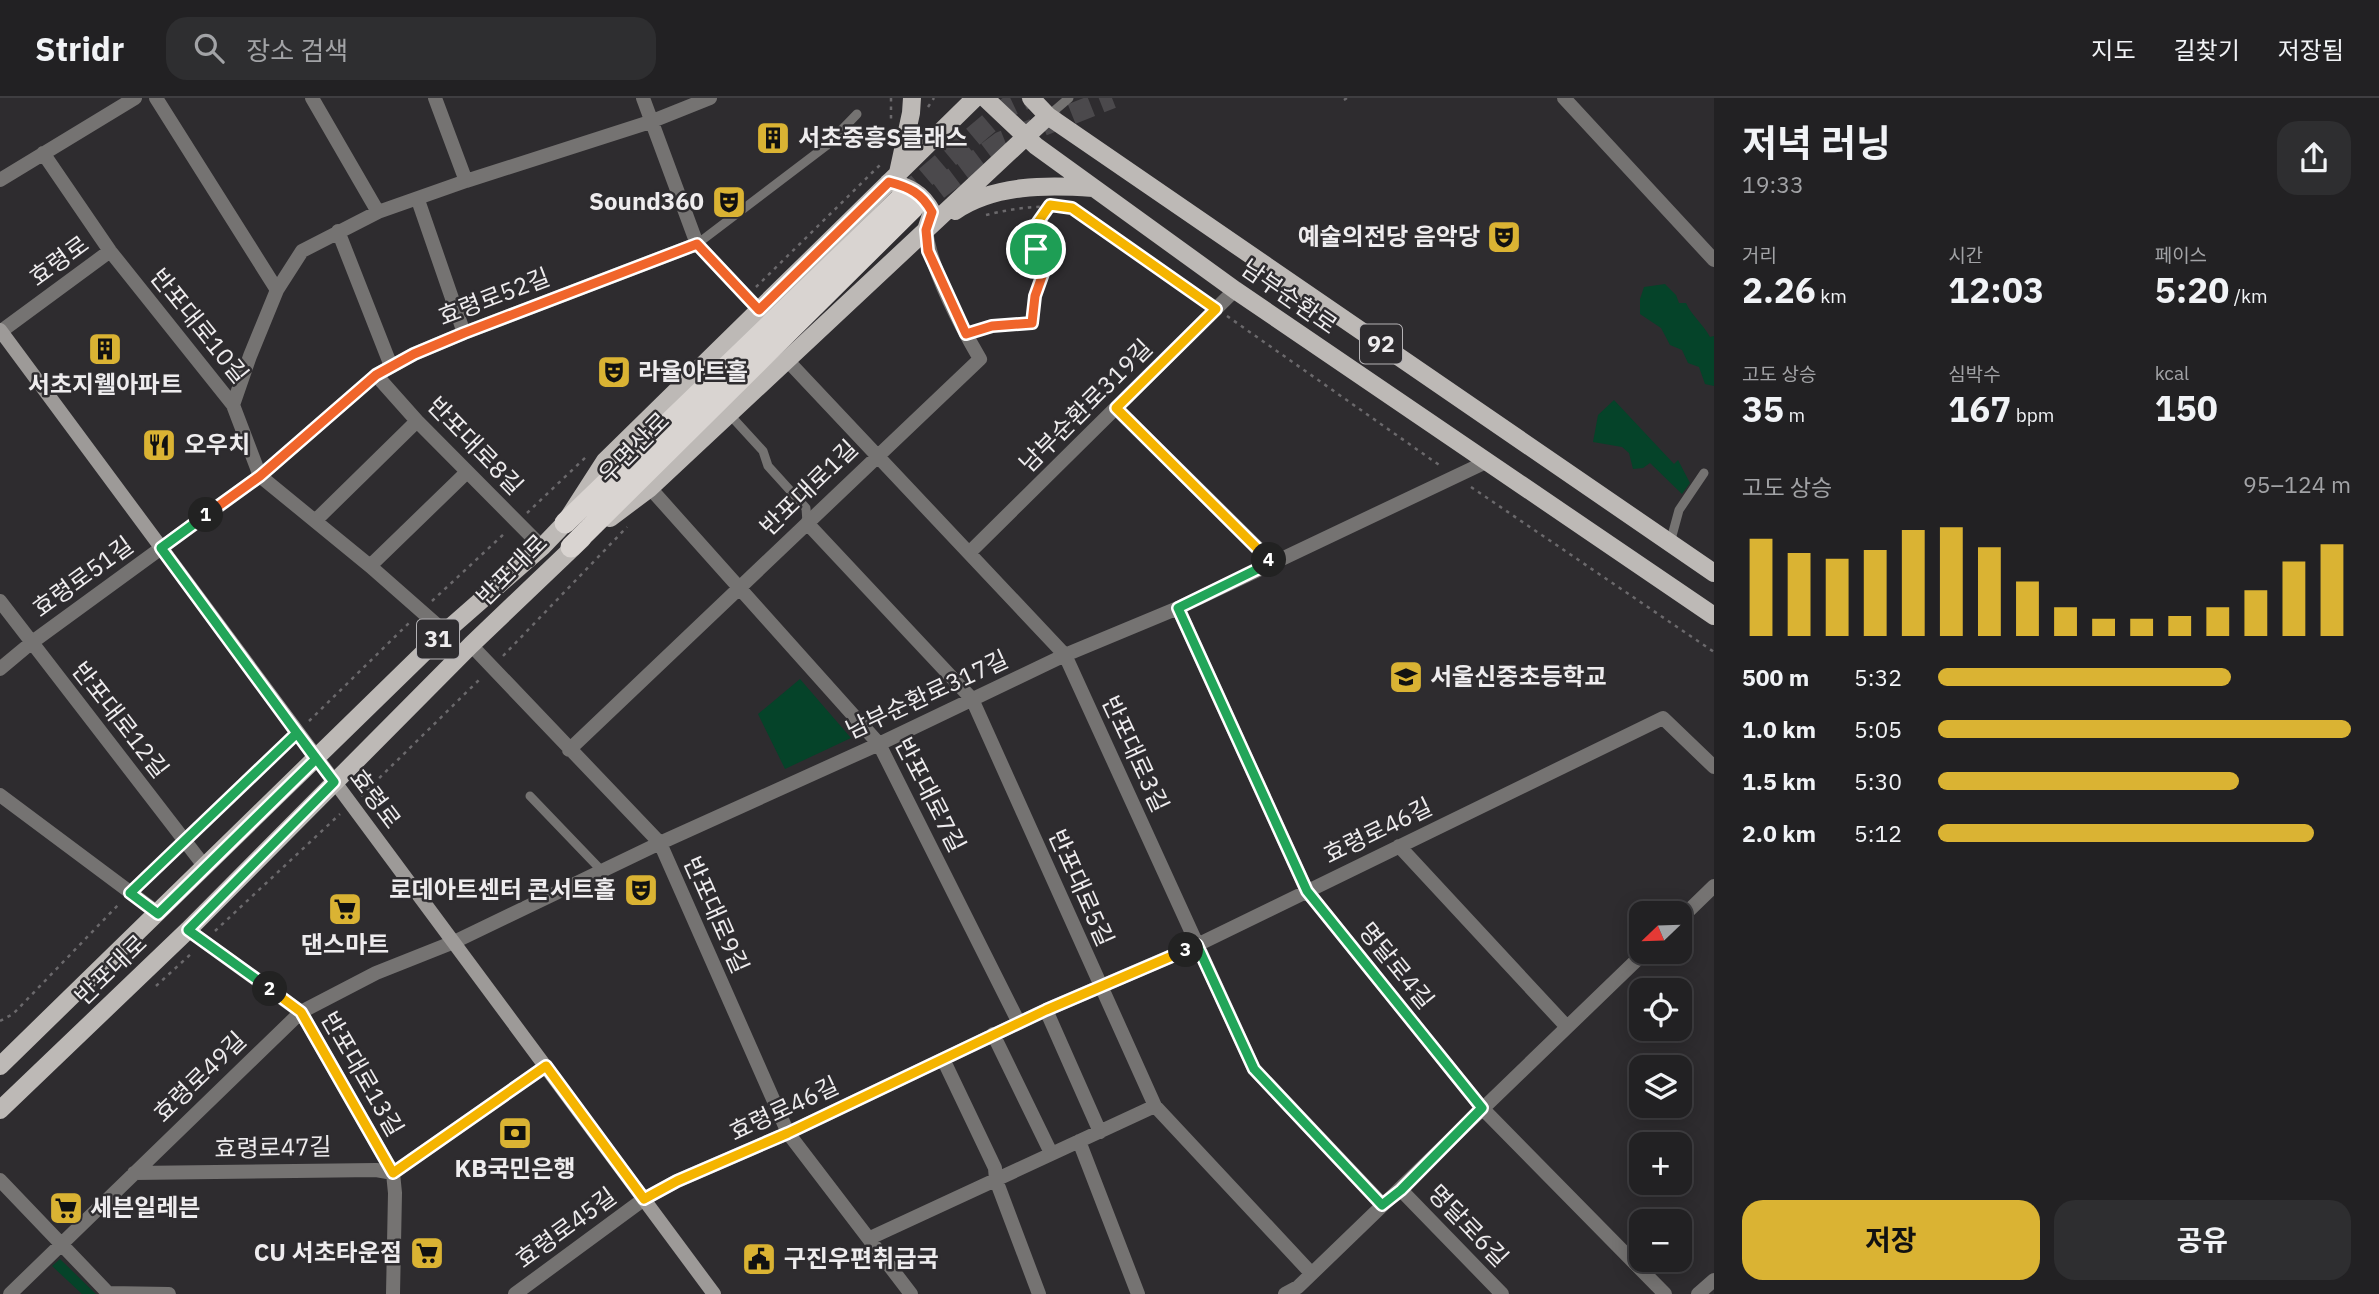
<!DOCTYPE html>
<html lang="ko">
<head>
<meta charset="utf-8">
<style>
	:root { --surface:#222123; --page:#2e2e30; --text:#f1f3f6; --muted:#a2a3a6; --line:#3f3e41; --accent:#dab333 }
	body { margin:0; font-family:"IBM Plex Sans","Noto Sans KR",sans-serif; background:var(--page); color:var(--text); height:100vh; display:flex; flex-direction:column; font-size:26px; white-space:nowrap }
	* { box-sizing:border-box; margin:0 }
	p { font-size:23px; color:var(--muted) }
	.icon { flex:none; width:38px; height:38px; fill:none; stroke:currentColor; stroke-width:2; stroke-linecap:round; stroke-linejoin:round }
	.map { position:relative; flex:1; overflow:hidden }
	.side { display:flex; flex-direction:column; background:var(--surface); width:665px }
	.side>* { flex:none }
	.needle { width:46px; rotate:247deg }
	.controls { position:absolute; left:1629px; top:803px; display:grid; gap:14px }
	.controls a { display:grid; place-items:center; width:63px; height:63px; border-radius:14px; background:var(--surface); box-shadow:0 4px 18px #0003,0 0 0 2px var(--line); font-size:35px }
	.pin { position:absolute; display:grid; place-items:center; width:60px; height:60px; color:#fff; margin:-30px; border:4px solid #fff; border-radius:50%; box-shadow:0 2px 7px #0007 }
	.km { position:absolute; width:35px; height:35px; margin:-18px; border-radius:50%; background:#222; color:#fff; font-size:19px; line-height:35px; text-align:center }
	.round { display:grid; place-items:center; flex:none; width:74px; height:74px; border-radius:21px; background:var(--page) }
	.overview { display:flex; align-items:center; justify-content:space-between; height:119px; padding:0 28px }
	h1 { font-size:38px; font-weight:700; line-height:52px }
	.figures { display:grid; grid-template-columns:repeat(3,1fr); gap:10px; height:119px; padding:7px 28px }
	.figures div { display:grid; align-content:center }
	.figures b { font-size:35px; font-weight:700 }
	.figures small { font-size:19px; font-weight:400 }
	.figures p { font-size:19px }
	.chart { height:196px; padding:14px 28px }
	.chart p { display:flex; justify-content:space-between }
	.chart svg { width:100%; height:126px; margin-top:7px; stroke:var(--accent); stroke-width:6 }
	.action { display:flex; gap:14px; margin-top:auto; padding:14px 28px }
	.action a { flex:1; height:80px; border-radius:21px; background:var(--accent); color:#111; font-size:28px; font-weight:700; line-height:80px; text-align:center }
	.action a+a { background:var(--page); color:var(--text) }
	ul { padding:0 28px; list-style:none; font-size:23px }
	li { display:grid; grid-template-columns:112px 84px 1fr; align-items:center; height:52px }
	li i { height:18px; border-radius:9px; background:var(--accent) }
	header { display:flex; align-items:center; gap:42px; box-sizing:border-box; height:98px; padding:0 35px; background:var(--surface); border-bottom:2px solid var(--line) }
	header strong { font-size:33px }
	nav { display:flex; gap:38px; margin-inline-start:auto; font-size:24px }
	.search { width:490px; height:63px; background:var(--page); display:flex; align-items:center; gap:18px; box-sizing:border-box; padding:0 24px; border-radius:21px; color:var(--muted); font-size:26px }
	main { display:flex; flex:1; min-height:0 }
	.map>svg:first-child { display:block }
	.green { fill:#054329 }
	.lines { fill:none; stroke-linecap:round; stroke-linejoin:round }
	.highway-tunnel { stroke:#4b494c; stroke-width:21; stroke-dasharray:21 10; stroke-linecap:butt }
	.path { stroke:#6b696c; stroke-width:2.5; stroke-dasharray:3.5 5; stroke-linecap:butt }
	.lane { stroke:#757372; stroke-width:9 }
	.street { stroke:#757372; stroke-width:14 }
	.secondary { stroke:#9d9a98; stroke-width:14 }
	.primary { stroke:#bdb9b6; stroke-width:18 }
	.highway { stroke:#d9d4d1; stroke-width:21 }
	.split-1-casing { stroke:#fff; stroke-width:14 }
	.split-2-casing { stroke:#fff; stroke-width:14 }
	.split-3-casing { stroke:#fff; stroke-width:14 }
	.split-4-casing { stroke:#fff; stroke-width:14 }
	.split-5-casing { stroke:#fff; stroke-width:14 }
	.split-1 { stroke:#f0652b; stroke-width:9 }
	.split-2 { stroke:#22a559; stroke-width:9 }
	.split-3 { stroke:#f5b400; stroke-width:9 }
	.split-4 { stroke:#22a559; stroke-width:9 }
	.split-5 { stroke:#f5b400; stroke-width:9 }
	.labels { text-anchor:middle; stroke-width:5; stroke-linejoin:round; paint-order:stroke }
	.shield { fill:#2e2c2f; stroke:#b4b2b5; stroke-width:2 }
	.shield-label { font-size:23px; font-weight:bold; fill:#eeecee }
	.poi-label { font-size:24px; font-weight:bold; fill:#eeecee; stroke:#2e2c2f; text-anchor:start }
	.street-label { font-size:24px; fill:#eeecee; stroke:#2e2c2f }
</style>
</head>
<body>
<header>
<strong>Stridr</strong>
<div class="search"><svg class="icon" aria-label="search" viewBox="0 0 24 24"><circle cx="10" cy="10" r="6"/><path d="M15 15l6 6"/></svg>장소 검색</div>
<nav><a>지도</a><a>길찾기</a><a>저장됨</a></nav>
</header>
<main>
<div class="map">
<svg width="1714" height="1196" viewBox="0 0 1714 1196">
	<rect width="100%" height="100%" fill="#2e2c2f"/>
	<path class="green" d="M 1665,186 L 1676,197 L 1679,205 L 1686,205 C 1692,218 1703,226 1710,239 L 1714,238 L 1714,288 L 1705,286 L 1699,269 L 1688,265 L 1682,252 L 1670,247 L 1661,230 L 1640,216 L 1640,201 L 1644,189 Z
		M 1614,302 L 1674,366 L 1678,362 L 1690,385 L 1682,396 L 1650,365 L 1643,370 L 1633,371 L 1629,355 L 1622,349 L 1593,344 L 1598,317 Z
		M 800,581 L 851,640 L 785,671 L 758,616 Z
		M 60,1161 L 96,1196 L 82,1196 L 52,1168 Z"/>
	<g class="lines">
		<path class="highway-tunnel" d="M 902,99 L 1008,9 L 1027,0
			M 913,110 L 1001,44 L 1112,0"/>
		<path class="path" d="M 891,0 L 891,25
			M 1344,2 L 1347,0
			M 928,9 L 934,0
			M 986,117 C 1015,110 1042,106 1072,111 L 1204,202
			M 1033,141 L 1031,134 L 1049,108
			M 756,189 L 883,64
			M 1227,218 L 1442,369
			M 1471,389 L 1714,554
			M 527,415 L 588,357
			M 432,503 L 506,434
			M 503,558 L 627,429
			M 309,623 L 412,522
			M 361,698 L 481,580
			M 196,733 L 287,645
			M 140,785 L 173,754
			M 215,833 L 340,716
			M 156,888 L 192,855
			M 0,923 L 13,916 L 120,805"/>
		<path class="lane" d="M 1048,18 L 1069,0
			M 697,146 L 826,48 L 857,16
			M 966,236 L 992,228 L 1032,225 L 1035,198 L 1045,170 L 1036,151
			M 730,317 L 763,353 L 768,368 L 806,410 L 807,425
			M 1670,445 L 1679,412 L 1704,375
			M 530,698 L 602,773"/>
		<path class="street" d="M 156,0 L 277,192
			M 312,0 L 378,114
			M 435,0 L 466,83
			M 643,0 L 697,146 L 759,212
			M 1564,0 L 1714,162
			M 43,55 L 110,153 L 233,307 L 260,378 L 370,468 L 445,534
			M 0,82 L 135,0
			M 418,102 L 464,235
			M 338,133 L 391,268
			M 0,234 L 110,153
			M 787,262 L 1065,557 L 1254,971 L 1383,1107
			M 376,277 L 417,323 L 542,449
			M 233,307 L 250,258 L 277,192 L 302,153 L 378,114 L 466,83 L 650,24 L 710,0
			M 1116,310 L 1272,464
			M 650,390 L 879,646 L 1019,925
			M 315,423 L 417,323
			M 807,425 L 972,601 L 1155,1008 L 1311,1175
			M 969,455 L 1235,192
			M 370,468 L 467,374
			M 0,503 L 205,769
			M 1178,510 L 1307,793 L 1482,1010 L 1665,1196
			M 471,547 L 660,745 L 788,1035 L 911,1196
			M 0,571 L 31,545 L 260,378 L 376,277 L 414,256 L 464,235 L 697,146
			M 569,652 L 980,261 C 959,225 931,173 926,132
			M 0,697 L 158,815
			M 1399,748 L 1567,929
			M 1680,821 L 1714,788
			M 188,832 L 301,914 L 393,1075 L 395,1095 L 393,1196
			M 1046,912 L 1100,1034
			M 993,936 L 1051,1055
			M 943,961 L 995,1070 L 996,1082 L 1039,1196
			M 1079,1043 L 1138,1196
			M 134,1075 L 376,1072 L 393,1075 L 546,968
			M 0,1082 L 109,1196
			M 1401,1092 L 1502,1196
			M 870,1140 L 1155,1008
			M 109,1195 L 169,1196
			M 10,1196 L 301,914 L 376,875 L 454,844 L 660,745 L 879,646 L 1065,557 L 1178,510 L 1486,364
			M 515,1196 L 644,1101 L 677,1083 L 788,1035 L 1046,912 L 1197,847 L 1663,620 L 1714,669
			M 1285,1196 L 1298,1189 L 1645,854
			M 1698,1196 L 1714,1182"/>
		<path class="secondary" d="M 0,232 L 714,1196"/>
		<path class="primary" d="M 985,0 L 1036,48 L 1235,192 L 1714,518
			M 1031,0 L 1048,18 L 1714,475
			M 898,75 L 911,15 L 912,0
			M 889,84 C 909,89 922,95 932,114 L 926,132
			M 955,113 C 995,86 1047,87 1093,90
			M 610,420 L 650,390 L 1048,18
			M 0,968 L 445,534 L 542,449 L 565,425 L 605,363 L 975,0
			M 0,1012 L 188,832 L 471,547 L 582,441"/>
		<path class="highway" d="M 565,425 L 902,99
			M 571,449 L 913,110"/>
	</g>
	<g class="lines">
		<g class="split-1-casing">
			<path id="split-1" d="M 206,417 L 260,378 L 376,277 L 414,256 L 464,235 L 697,146 L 759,212 L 889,84 C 909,89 922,95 932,114 L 926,132 L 928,153 L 966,236 L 992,228 L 1032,225 L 1035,198 L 1045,170 L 1036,151"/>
		</g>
		<g class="split-2-casing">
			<path id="split-2" d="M 206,417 L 161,450 L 316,661 L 158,816 L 130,795 L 297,635 L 334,684 L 188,832 L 270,891"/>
		</g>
		<g class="split-3-casing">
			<path id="split-3" d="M 270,891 L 301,914 L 393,1075 L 546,968 L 644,1101 L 677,1083 L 788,1035 L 1046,912 L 1186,852"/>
		</g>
		<g class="split-4-casing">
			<path id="split-4" d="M 1186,852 L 1197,847 L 1254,971 L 1382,1107 L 1401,1092 L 1482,1010 L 1307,793 L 1178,510 L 1272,464 L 1269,462"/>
		</g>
		<g class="split-5-casing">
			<path id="split-5" d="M 1036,151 L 1031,134 L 1050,107 L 1072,110 L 1216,211 L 1116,310 L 1269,462"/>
		</g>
		<use href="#split-1" class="split-1"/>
		<use href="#split-2" class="split-2"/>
		<use href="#split-3" class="split-3"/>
		<use href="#split-4" class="split-4"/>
		<use href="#split-5" class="split-5"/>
	</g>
	<defs>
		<g id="building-square" transform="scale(1.75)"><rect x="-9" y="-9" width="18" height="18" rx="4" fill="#dab333" stroke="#2e2c2f"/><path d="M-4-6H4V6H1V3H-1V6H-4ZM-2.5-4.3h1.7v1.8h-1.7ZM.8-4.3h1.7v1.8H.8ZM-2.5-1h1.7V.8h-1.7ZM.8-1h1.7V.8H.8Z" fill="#111"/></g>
		<g id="theatre-square" transform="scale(1.75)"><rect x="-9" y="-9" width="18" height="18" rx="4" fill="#dab333" stroke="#2e2c2f"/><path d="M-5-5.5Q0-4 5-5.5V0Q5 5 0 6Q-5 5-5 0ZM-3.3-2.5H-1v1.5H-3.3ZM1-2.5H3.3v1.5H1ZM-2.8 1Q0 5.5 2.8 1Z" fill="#111"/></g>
		<g id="restaurant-square" transform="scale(1.75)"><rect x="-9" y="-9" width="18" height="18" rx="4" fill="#dab333" stroke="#2e2c2f"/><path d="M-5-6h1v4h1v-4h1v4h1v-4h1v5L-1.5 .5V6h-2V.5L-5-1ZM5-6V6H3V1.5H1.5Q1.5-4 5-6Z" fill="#111"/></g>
		<g id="school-square" transform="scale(1.75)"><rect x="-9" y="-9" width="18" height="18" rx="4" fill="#dab333" stroke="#2e2c2f"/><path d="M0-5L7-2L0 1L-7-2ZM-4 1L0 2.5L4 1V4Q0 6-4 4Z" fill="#111"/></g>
		<g id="supermarket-square" transform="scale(1.75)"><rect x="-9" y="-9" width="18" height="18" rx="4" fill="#dab333" stroke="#2e2c2f"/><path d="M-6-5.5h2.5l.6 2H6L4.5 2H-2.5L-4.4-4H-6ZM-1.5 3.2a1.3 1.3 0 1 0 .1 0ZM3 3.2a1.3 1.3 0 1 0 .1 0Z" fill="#111"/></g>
		<g id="bank-square" transform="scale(1.75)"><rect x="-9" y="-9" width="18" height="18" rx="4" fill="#dab333" stroke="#2e2c2f"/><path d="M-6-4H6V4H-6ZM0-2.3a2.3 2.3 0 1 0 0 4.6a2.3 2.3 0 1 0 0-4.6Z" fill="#111"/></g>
		<g id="civic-square" transform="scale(1.75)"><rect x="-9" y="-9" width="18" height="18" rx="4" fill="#dab333" stroke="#2e2c2f"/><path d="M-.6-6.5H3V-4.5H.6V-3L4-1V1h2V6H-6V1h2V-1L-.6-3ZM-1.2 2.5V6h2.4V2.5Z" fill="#111"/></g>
	</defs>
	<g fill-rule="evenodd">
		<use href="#building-square" x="773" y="40"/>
		<use href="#theatre-square" x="729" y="104"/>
		<use href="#theatre-square" x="1504" y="139"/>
		<use href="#building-square" x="105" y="251"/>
		<use href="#theatre-square" x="614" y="274"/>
		<use href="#restaurant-square" x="159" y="347"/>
		<use href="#school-square" x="1406" y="579"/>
		<use href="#theatre-square" x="641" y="792"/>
		<use href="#supermarket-square" x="345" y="811"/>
		<use href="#bank-square" x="515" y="1035"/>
		<use href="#supermarket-square" x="66" y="1110"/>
		<use href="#supermarket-square" x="427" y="1155"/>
		<use href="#civic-square" x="759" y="1161"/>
	</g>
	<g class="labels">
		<g class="shield">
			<rect x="1360" y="226.5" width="42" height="39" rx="5"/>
			<rect x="417" y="521.5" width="42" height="39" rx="5"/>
		</g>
		<g class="shield-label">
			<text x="1381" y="254">92</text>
			<text x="438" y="549">31</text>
		</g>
		<g class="poi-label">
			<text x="798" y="48">서초중흥S클래스</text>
			<text x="704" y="112" text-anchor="end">Sound360</text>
			<text x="1480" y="147" text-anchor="end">예술의전당 음악당</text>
			<text x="638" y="282">라율아트홀</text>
			<text x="105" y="295" text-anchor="middle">서초지웰아파트</text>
			<text x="184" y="355">오우치</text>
			<text x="1430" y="587">서울신중초등학교</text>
			<text x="616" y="800" text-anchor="end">로데아트센터 콘서트홀</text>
			<text x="345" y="855" text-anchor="middle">댄스마트</text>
			<text x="515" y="1079" text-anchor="middle">KB국민은행</text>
			<text x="90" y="1118">세븐일레븐</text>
			<text x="402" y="1163" text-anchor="end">CU 서초타운점</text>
			<text x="784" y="1169">구진우편취급국</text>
		</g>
		<g class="street-label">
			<text transform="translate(59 163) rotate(-36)" y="8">효령로</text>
			<text transform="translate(494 199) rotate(-21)" y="8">효령로52길</text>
			<text transform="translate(1289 199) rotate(35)" y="8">남부순환로</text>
			<text transform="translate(199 228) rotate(51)" y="8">반포대로10길</text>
			<text transform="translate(1086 308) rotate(-45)" y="8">남부순환로319길</text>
			<text transform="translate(475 348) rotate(46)" y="8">반포대로8길</text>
			<text transform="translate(634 350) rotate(-45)" y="8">우면산로</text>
			<text transform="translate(809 390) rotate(-44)" y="8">반포대로1길</text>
			<text transform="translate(512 472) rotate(-45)" y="8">반포대로</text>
			<text transform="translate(83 479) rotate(-36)" y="8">효령로51길</text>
			<text transform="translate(927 597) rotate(-25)" y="8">남부순환로317길</text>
			<text transform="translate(120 622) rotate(52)" y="8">반포대로12길</text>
			<text transform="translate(1135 656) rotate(65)" y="8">반포대로3길</text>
			<text transform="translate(930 697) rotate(63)" y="8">반포대로7길</text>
			<text transform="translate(375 701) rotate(53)" y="8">효령로</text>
			<text transform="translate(1378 733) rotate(-26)" y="8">효령로46길</text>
			<text transform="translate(1081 790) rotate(66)" y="8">반포대로5길</text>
			<text transform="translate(716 817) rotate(66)" y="8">반포대로9길</text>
			<text transform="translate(1396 868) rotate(51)" y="8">명달로4길</text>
			<text transform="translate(111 872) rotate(-44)" y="8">반포대로</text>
			<text transform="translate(362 976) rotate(60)" y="8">반포대로13길</text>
			<text transform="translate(200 979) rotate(-44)" y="8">효령로49길</text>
			<text transform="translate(784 1011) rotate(-25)" y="8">효령로46길</text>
			<text transform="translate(273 1050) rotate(-1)" y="8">효령로47길</text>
			<text transform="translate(1468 1128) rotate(46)" y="8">명달로6길</text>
			<text transform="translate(566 1130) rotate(-36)" y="8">효령로45길</text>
		</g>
	</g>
</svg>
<div class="controls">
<a><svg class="needle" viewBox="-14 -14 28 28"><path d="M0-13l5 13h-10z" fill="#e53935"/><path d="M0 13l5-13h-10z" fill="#a2a3a6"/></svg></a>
<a><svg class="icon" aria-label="locate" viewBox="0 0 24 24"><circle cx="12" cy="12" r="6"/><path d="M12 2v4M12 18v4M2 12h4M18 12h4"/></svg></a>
<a><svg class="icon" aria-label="layers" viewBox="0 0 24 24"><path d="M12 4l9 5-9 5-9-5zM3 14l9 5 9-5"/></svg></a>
<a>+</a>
<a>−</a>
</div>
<div class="pin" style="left:1036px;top:151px;background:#1e9e55"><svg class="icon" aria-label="arrive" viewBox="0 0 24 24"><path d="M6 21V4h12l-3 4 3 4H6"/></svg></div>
<b class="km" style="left:206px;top:417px">1</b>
<b class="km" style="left:270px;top:891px">2</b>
<b class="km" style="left:1186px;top:852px">3</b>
<b class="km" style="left:1269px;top:462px">4</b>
</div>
<section class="side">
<div class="overview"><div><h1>저녁 러닝</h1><p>19:33</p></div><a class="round"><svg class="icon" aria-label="share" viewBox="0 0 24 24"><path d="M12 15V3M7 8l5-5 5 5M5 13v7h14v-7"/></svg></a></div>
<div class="figures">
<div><p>거리</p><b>2.26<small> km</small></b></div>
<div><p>시간</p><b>12:03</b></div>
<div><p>페이스</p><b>5:20<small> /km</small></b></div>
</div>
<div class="figures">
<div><p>고도 상승</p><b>35<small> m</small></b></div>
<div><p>심박수</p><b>167<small> bpm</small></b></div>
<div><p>kcal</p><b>150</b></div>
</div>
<div class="chart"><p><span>고도 상승</span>95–124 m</p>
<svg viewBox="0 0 160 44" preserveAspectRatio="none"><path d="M5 44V10M15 44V15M25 44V17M35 44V14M45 44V7M55 44V6M65 44V13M75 44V25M85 44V34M95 44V38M105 44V38M115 44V37M125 44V34M135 44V28M145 44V18M155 44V12"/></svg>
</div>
<ul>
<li><b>500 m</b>5:32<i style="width:71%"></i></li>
<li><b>1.0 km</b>5:05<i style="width:100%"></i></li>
<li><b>1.5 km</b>5:30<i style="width:73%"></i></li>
<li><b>2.0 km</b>5:12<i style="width:91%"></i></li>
</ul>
<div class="action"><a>저장</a><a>공유</a></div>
</section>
</main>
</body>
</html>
